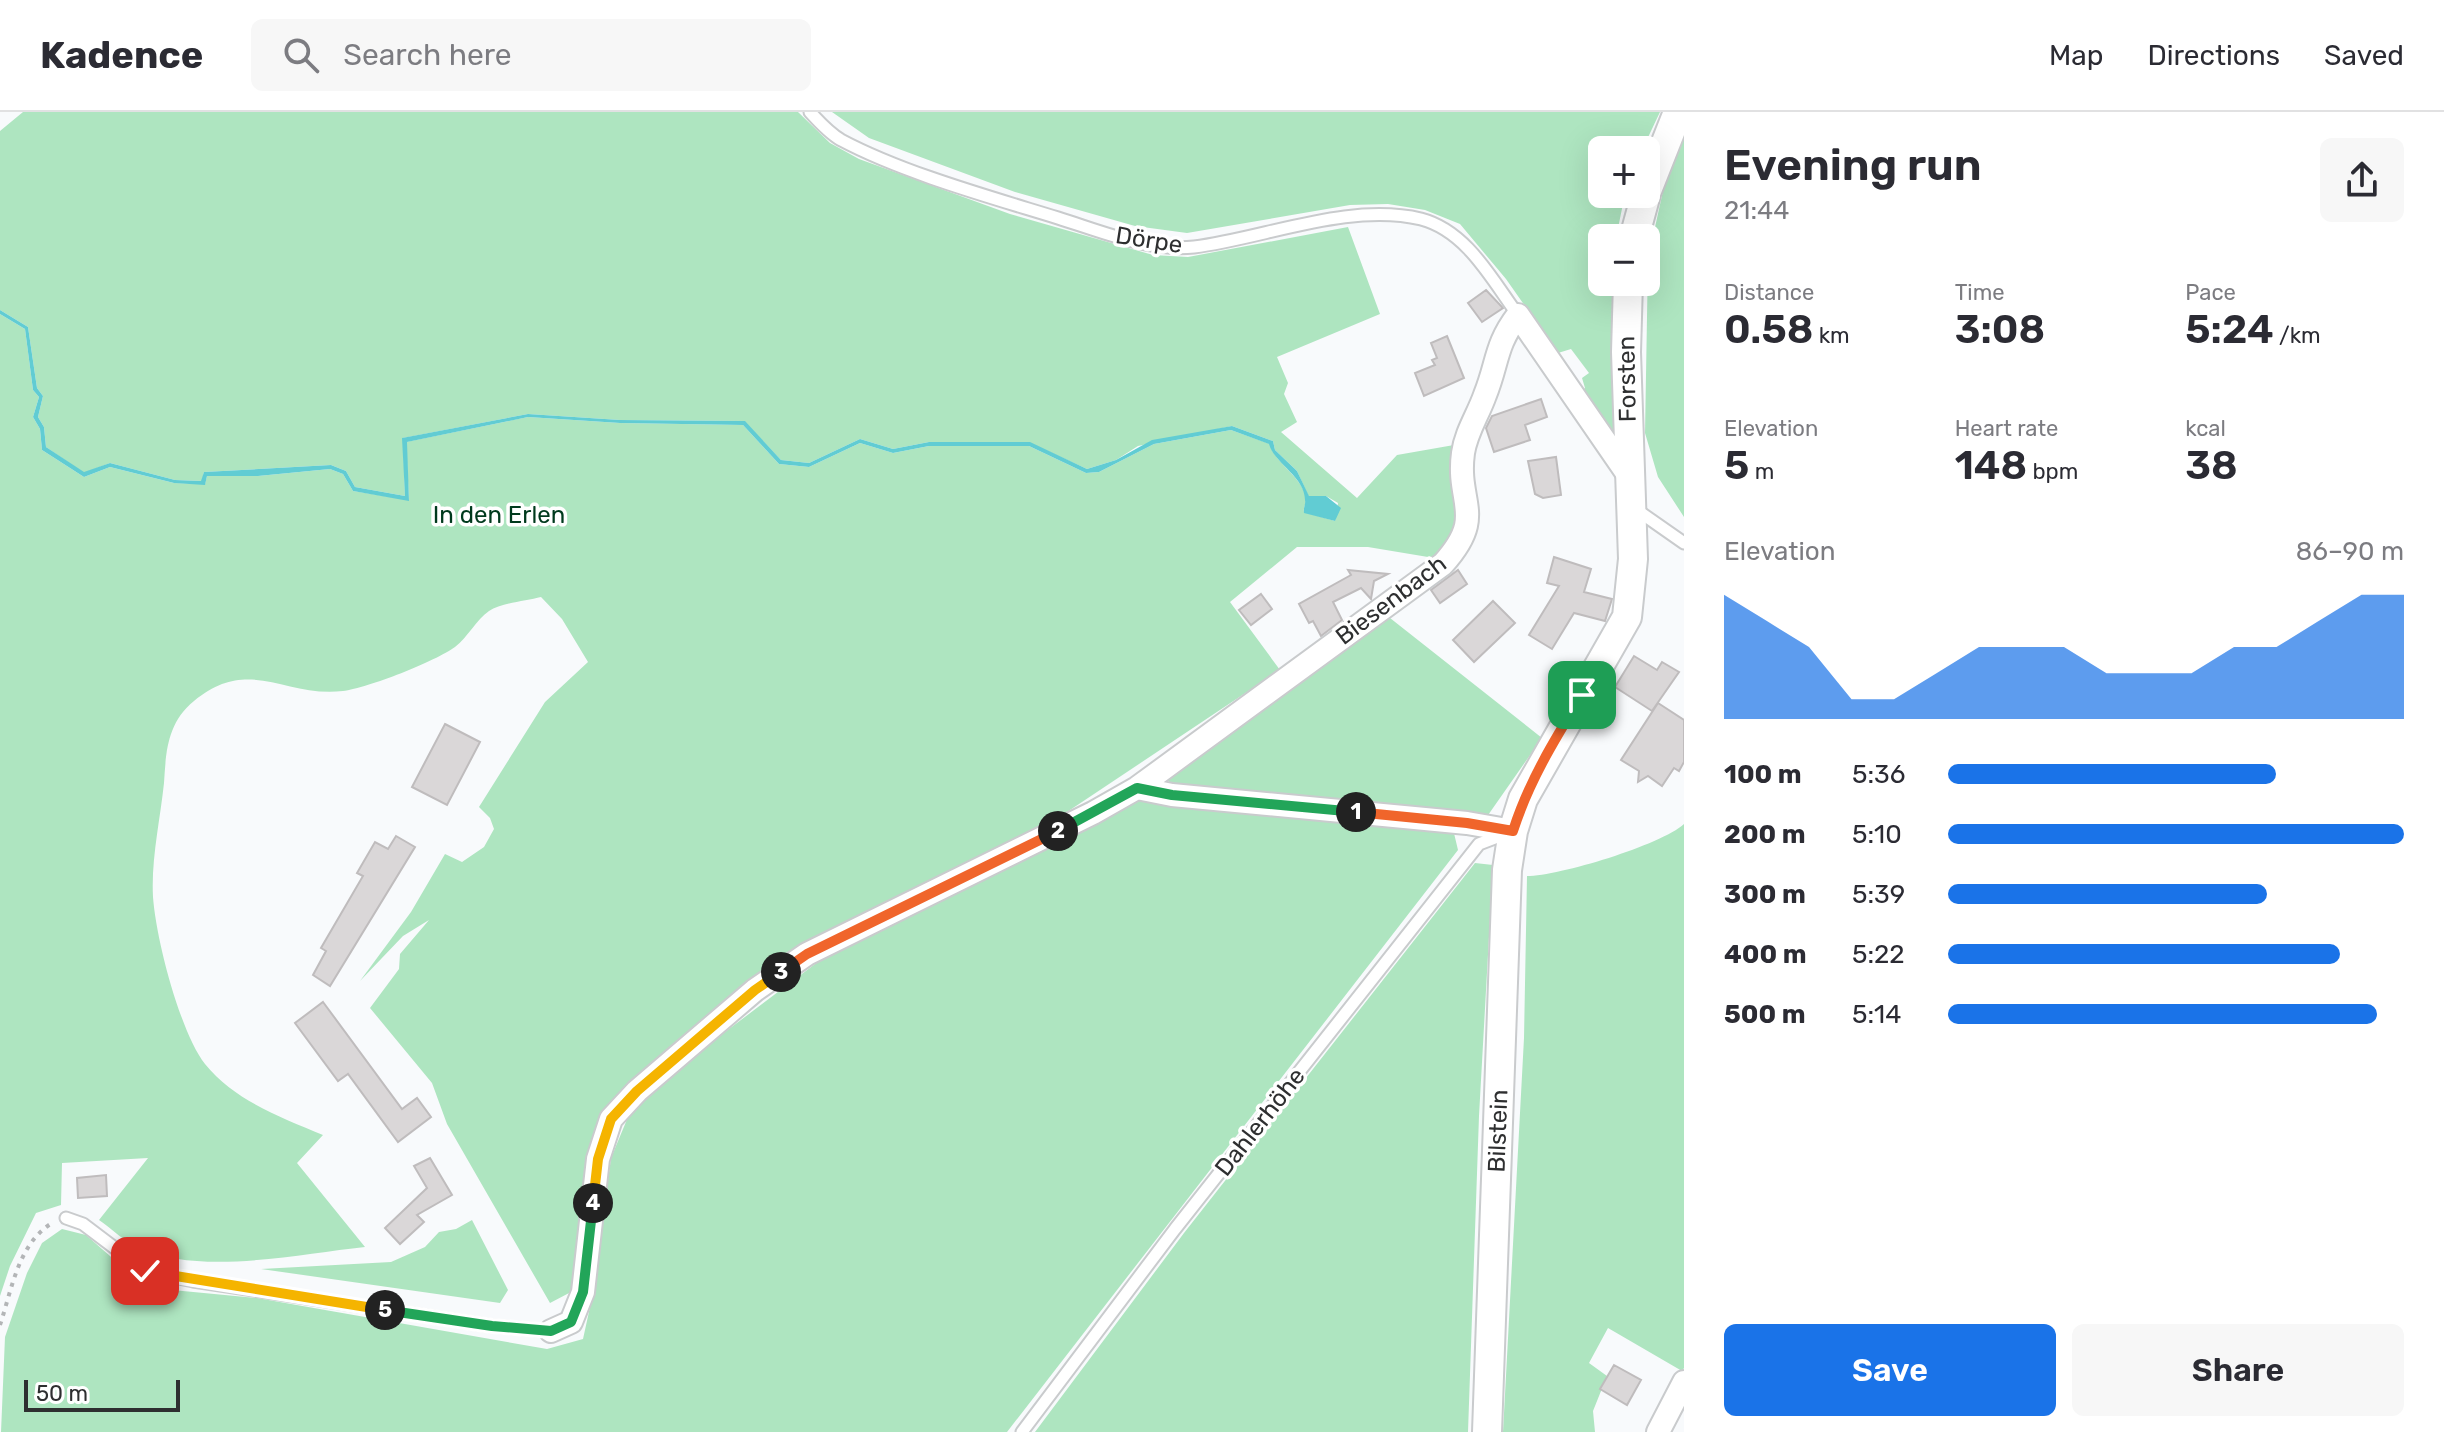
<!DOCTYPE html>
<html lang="en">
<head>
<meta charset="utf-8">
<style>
	:root { --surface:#fff; --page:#f7f7f7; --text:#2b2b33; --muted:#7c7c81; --line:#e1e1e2; --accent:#1a73e8 }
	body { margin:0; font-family:Rubik,sans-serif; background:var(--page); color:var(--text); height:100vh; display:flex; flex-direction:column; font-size:30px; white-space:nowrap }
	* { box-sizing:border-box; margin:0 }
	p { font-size:26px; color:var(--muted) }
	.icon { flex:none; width:44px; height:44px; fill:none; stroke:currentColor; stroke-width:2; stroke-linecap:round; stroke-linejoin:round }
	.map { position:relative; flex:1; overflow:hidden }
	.details { display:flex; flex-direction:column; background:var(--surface); width:760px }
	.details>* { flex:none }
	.buttons { position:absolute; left:1588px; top:24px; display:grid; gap:16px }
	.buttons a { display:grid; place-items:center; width:72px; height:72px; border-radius:12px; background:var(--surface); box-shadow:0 8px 32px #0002; font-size:40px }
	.scale { position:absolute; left:24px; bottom:20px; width:156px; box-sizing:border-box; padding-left:8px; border:4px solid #2e2f30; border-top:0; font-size:22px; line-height:28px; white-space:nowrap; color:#2e2f30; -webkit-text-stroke:6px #fff; paint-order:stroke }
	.pin { position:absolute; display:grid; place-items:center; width:68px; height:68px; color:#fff; margin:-34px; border-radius:16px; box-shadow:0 4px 12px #0006 }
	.km { position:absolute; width:40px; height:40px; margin:-20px; border-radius:50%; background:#222; color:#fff; font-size:22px; line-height:40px; text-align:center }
	.round { display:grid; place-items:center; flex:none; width:84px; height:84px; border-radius:12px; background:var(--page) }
	.head { display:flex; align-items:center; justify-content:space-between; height:136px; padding:0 40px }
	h1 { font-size:44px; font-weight:600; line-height:60px }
	.stats { display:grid; grid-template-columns:repeat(3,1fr); gap:12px; height:136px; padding:8px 40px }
	.stats div { display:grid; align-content:center }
	.stats b { font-size:40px; font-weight:600 }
	.stats small { font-size:22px; font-weight:400 }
	.stats p { font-size:22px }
	.chart { height:224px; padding:16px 40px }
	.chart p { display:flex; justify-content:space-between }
	.chart svg { width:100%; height:144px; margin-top:8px; fill:var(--accent); opacity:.7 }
	.button { display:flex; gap:16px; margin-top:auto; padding:16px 40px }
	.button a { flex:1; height:92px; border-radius:12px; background:var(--accent); color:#fff; font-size:32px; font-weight:600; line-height:92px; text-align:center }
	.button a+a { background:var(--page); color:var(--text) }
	ul { padding:0 40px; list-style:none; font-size:26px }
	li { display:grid; grid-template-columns:128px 96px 1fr; align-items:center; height:60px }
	li i { height:20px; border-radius:10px; background:var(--accent) }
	header { display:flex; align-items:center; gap:48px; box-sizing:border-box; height:112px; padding:0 40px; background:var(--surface); border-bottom:2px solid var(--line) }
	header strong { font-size:38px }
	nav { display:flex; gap:44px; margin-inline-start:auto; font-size:28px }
	.search { width:560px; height:72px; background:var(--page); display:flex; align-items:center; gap:20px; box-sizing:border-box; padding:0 28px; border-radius:12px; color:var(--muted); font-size:30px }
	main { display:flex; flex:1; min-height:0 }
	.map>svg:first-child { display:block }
	.green { fill:#aee5c0 }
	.water { fill:#61ccd3 }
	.building { fill:#dad7d8; stroke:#bfbcbd; stroke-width:2 }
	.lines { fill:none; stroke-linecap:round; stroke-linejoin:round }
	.service-casing { stroke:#c9cbcd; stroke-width:15 }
	.minor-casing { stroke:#c9cbcd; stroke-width:26 }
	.tertiary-casing { stroke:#c9cbcd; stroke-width:32 }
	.path { stroke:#b3b5b7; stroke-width:4; stroke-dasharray:4 6; stroke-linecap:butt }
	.service { stroke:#fff; stroke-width:11 }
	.minor { stroke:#fff; stroke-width:22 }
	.tertiary { stroke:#fff; stroke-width:28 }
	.split-1-casing { stroke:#fff; stroke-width:16 }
	.split-2-casing { stroke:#fff; stroke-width:16 }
	.split-3-casing { stroke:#fff; stroke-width:16 }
	.split-4-casing { stroke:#fff; stroke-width:16 }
	.split-5-casing { stroke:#fff; stroke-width:16 }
	.split-6-casing { stroke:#fff; stroke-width:16 }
	.split-1 { stroke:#f0652b; stroke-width:10 }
	.split-2 { stroke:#22a559; stroke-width:10 }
	.split-3 { stroke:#f0652b; stroke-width:10 }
	.split-4 { stroke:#f5b400; stroke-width:10 }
	.split-5 { stroke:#22a559; stroke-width:10 }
	.split-6 { stroke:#f5b400; stroke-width:10 }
	.labels { text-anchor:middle; stroke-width:7; stroke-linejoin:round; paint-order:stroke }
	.street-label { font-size:24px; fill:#2e2f30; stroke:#fff }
	.park-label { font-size:24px; fill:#003a1d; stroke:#fff }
</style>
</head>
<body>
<header>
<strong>Kadence</strong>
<div class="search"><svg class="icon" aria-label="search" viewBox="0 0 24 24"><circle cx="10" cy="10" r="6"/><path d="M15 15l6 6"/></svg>Search here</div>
<nav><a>Map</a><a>Directions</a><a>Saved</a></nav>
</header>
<main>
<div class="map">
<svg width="1684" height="1320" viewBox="0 0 1684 1320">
	<rect width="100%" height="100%" fill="#f8fafc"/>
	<path class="green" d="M 23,0 L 798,0 L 830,31 L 859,47 L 1010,102 L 1153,143 L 1188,145 L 1348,115 L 1380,202 L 1277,245 L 1288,271 L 1284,282 L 1297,310 L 1281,320 L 1357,386 L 1397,343 L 1454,333 L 1460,383 L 1455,422 L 1434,446 L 1368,435 L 1297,435 L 1230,490 L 1280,558 L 1052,710 L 805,833 L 658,951 L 600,1004 L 589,1038 L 571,1180 L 550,1191 L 447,1012 L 432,971 L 370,896 L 399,857 L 400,842 L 429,808 L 403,824 L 360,869 L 411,800 L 445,742 L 462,750 L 484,735 L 494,717 L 490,706 L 479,695 L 545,590 L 588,550 L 562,507 L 541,485 C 526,489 501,491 489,499 C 476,508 468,525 455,535 C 436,549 368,576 343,579 C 285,586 249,543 194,589 C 167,611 166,640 164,671 C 160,709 151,747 153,785 C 156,827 180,920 205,952 C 235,989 281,1005 323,1023 L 297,1051 L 365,1135 C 298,1142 201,1164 139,1136 C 125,1130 112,1117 99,1108 L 148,1046 L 62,1051 L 61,1093 L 36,1101 L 10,1154 L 0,1184 L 0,202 L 25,217 L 33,278 L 39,285 L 33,305 L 40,317 L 42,338 L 84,365 L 110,355 L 174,371 L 205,372 L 207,364 L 258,364 L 330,357 L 343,362 L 353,379 L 409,388 L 406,330 L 528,305 L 620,311 L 743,313 L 779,352 L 809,355 L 860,331 L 893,341 L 929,334 L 1029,334 L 1086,361 L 1099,360 L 1154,332 L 1231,318 L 1270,332 C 1273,350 1305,366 1306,388 C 1306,392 1303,396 1304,400 L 1335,409 L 1338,391 L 1326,384 L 1309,385 L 1297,359 L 1275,338 L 1273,329 L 1232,314 L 1138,334 L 1116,348 L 1087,357 L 1030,331 L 929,330 L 893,337 L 860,327 L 809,351 L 781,348 L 744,309 L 620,308 L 528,302 L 403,326 L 405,384 L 355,375 L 346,359 L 331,353 L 204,360 L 202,369 L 175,368 L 110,351 L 84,361 L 46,335 L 44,315 L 38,305 L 43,284 L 37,276 L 28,215 L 0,198 L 0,19 Z
		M 832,0 L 1660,0 L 1642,38 L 1602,38 L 1602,82 L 1625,82 L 1616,126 L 1602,126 L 1602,170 L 1612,170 L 1615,327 L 1580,280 L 1585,276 L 1582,266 L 1589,261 L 1571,237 L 1558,241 L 1506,167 L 1460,112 L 1425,98 L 1388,92 L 1350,93 L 1187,121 L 1135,114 L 1015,80 L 869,26 Z
		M 1683,27 L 1684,27 L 1684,405 L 1658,365 L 1645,321 L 1648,147 L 1663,79 Z
		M 1390,506 L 1542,626 L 1486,706 L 1172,672 L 1163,665 Z
		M 1143,688 L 1453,717 L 1458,738 L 1007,1320 L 1,1320 L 5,1225 L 27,1161 L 42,1131 L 62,1117 L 86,1123 L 126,1158 L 162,1177 L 257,1186 L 547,1237 L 583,1227 L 592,1186 L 611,1046 L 628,1005 L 668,963 L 835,837 L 1113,696 Z
		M 1684,712 L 1684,1256 L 1682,1259 L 1608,1216 L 1589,1251 L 1607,1264 L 1593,1299 L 1595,1320 L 1503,1320 L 1524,926 L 1527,764 C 1559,764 1661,733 1684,712 Z
		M 1475,751 L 1493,753 L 1479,1004 L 1468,1320 L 1035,1320 L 1184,1121 Z
		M 472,1108 L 508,1178 L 500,1191 L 261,1157 L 391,1150 L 425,1135 L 439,1120 L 456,1117 Z"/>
	<path class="water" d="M 0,198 L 28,215 L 37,276 L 43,284 L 38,305 L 44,315 L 46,335 L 84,360 L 110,351 L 175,368 L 201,369 L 204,360 L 331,353 L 346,359 L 355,375 L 405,384 L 402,326 L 528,302 L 620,308 L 745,309 L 781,348 L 809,351 L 860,327 L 893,337 L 929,330 L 1030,330 L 1087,357 L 1116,348 L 1152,328 L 1232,314 L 1273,329 L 1275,338 L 1297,359 L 1309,384 L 1326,384 L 1341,396 L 1335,409 L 1304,401 C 1303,396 1306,392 1305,388 C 1305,365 1274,351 1269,332 L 1231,318 L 1154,332 L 1099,360 L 1086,361 L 1029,334 L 929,334 L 893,341 L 860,331 L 809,355 L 779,352 L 743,313 L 620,311 L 528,305 L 407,330 L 409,389 L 353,379 L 343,362 L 330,357 L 258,364 L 207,364 L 205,373 L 174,371 L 110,355 L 84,365 L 42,338 L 40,317 L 33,305 L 39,285 L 33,278 L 25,217 L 0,202 Z"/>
	<path class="building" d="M 1486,178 L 1503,196 L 1482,210 L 1468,191 Z
		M 1447,224 L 1464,266 L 1424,284 L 1415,261 L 1435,253 L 1432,248 L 1437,246 L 1431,231 Z
		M 1541,287 L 1547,305 L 1525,313 L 1530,328 L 1494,340 L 1486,316 L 1492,304 Z
		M 1556,345 L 1561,383 L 1543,386 L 1535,382 L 1528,349 Z
		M 1554,445 L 1591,457 L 1584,480 L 1612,487 L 1605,509 L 1574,501 L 1552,537 L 1529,523 L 1559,474 L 1547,471 Z
		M 1348,458 L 1388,462 L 1374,469 L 1371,487 L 1361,476 L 1333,490 L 1342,508 L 1321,524 L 1313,509 L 1309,511 L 1299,492 L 1351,463 Z
		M 1458,458 L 1467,472 L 1440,491 L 1431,478 Z
		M 1261,482 L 1272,497 L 1251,513 L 1239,498 Z
		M 1493,489 L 1515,511 L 1474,550 L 1453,528 Z
		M 1634,544 L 1657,558 L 1662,550 L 1679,560 L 1652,599 L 1615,575 Z
		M 1658,591 L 1684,608 L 1684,650 L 1679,659 L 1674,656 L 1662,674 L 1648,664 L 1638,670 L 1639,659 L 1621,648 Z
		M 445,612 L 480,630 L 447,693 L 412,675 Z
		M 396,724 L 415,735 L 330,874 L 313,863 L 326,839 L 321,836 L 363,764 L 357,761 L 375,730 L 388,737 Z
		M 323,890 L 402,997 L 417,986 L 431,1005 L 398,1030 L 348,962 L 338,969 L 295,911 Z
		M 430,1046 L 452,1083 L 417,1103 L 424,1110 L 400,1132 L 385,1116 L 427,1076 L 414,1054 Z
		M 106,1063 L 107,1084 L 78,1086 L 77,1066 Z
		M 1614,1253 L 1641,1268 L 1627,1293 L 1600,1277 Z"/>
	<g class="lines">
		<g class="service-casing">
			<path id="service" d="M 810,0 C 819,10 829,21 841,28 C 903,61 990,85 1058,106 C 1100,119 1149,140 1194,135 C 1265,126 1349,90 1421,107 C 1467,119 1492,168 1518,203
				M 1634,396 L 1684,431
				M 66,1106 L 83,1112 L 145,1159 L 193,1169 L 492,1214 L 551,1219
				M 1022,1320 L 1175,1117 L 1479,732 L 1505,722"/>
		</g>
		<g class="minor-casing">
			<path id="minor" d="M 1137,676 L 1172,683 L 1467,711 L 1513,719
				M 551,1219 L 571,1210 L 583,1180 L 598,1047 L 611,1007 L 637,979 L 755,878 L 807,842 L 1093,701 L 1137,676 L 1443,452 C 1487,403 1456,392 1463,341 C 1466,320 1478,303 1485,283 C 1498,251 1495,233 1518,203 L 1629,364
				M 1658,1320 L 1684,1270"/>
		</g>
		<g class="tertiary-casing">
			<path id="tertiary" d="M 1646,81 L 1678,0
				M 1634,126 L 1646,82
				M 1487,1320 L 1507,758 L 1513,719 L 1523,687 L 1627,505 L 1633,447 L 1626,240 L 1628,170"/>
		</g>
		<path class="path" d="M 0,1213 C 12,1177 18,1132 52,1111"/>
		<use href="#service" class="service"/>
		<use href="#minor" class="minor"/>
		<use href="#tertiary" class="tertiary"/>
	</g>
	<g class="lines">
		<g class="split-1-casing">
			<path id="split-1" d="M 1356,700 L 1467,711 L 1513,719 C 1529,669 1555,627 1582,583"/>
		</g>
		<g class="split-2-casing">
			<path id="split-2" d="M 1058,719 L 1137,676 L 1172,683 L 1356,700"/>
		</g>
		<g class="split-3-casing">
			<path id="split-3" d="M 781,860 L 807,842 L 1058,719"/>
		</g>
		<g class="split-4-casing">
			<path id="split-4" d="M 593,1091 L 598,1047 L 611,1007 L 637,979 L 755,878 L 781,860"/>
		</g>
		<g class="split-5-casing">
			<path id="split-5" d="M 385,1198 L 492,1214 L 551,1219 L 571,1210 L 583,1180 L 593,1091"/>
		</g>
		<g class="split-6-casing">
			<path id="split-6" d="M 145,1159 L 385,1198"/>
		</g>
		<use href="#split-1" class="split-1"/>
		<use href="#split-2" class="split-2"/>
		<use href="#split-3" class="split-3"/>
		<use href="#split-4" class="split-4"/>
		<use href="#split-5" class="split-5"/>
		<use href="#split-6" class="split-6"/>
	</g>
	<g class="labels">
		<g class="street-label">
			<text transform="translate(1149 128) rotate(9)" y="8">Dörpe</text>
			<text transform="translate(1627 267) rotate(-91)" y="8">Forsten</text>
			<text transform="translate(1391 488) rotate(-37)" y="8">Biesenbach</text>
			<text transform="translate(1260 1010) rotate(-52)" y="8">Dahlerhöhe</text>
			<text transform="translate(1498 1019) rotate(-88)" y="8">Bilstein</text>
		</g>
		<g class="park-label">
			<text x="499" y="411">In den Erlen</text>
		</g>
	</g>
</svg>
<div class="buttons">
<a>+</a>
<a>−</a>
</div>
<div class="scale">50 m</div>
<div class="pin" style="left:1582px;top:583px;background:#1e9e55"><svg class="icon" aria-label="arrive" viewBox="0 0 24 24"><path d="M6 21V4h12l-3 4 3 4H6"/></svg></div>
<div class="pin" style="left:145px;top:1159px;background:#d93025"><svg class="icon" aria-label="check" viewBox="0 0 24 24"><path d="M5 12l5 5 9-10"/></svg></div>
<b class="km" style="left:1356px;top:700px">1</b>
<b class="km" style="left:1058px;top:719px">2</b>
<b class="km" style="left:781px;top:860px">3</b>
<b class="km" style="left:593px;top:1091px">4</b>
<b class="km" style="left:385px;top:1198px">5</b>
</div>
<section class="details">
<div class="head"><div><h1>Evening run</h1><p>21:44</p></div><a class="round"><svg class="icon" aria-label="share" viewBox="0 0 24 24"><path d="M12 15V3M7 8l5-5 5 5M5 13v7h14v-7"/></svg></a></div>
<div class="stats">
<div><p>Distance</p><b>0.58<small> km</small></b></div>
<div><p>Time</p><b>3:08</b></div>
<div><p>Pace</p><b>5:24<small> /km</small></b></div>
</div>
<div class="stats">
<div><p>Elevation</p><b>5<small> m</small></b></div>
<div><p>Heart rate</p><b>148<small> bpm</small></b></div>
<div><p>kcal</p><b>38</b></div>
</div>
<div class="chart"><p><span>Elevation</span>86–90 m</p>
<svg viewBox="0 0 160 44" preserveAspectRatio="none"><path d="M0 44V6L10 14L20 22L30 38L40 38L50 30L60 22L70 22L80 22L90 30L100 30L110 30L120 22L130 22L140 14L150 6L160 6V44z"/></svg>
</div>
<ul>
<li><b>100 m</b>5:36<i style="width:72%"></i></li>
<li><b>200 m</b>5:10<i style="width:100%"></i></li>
<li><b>300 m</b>5:39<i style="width:70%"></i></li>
<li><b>400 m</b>5:22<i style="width:86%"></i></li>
<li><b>500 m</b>5:14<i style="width:94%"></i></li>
</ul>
<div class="button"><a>Save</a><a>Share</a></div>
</section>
</main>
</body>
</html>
